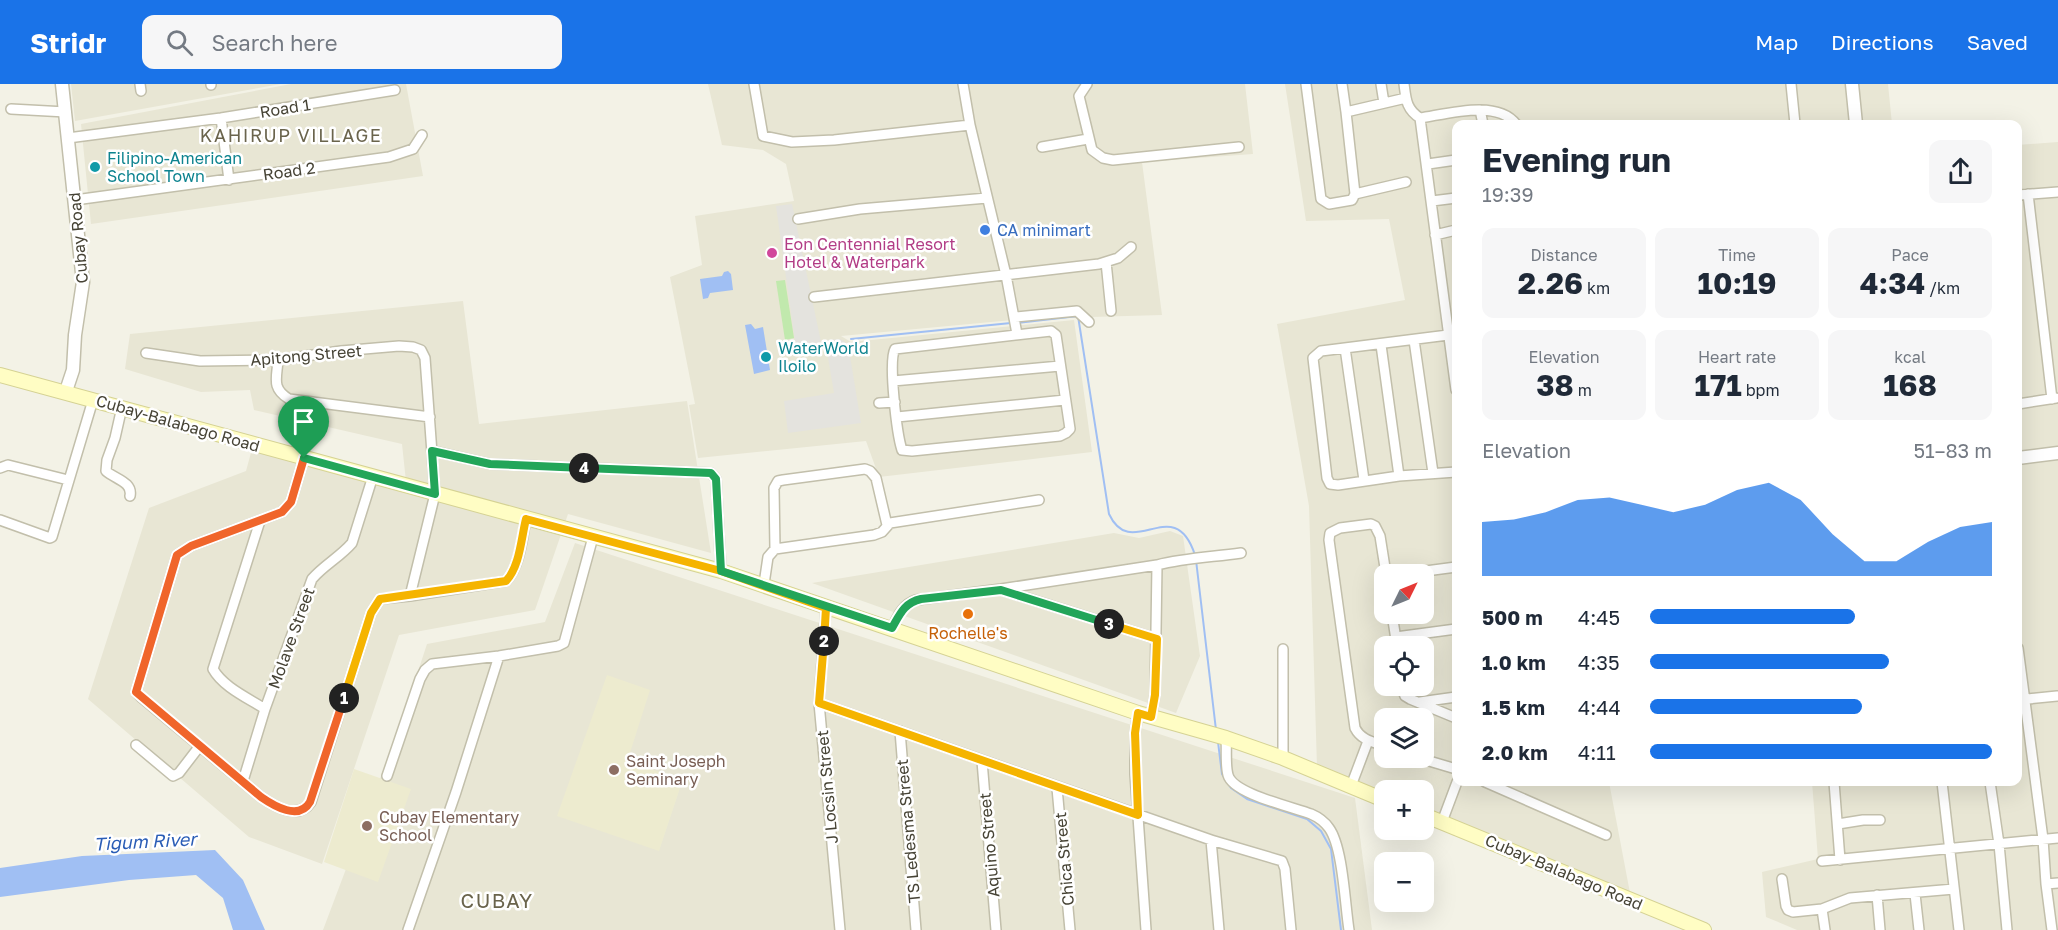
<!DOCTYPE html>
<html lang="en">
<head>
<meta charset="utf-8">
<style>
	:root { --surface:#fff; --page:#f6f6f7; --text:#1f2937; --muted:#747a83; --accent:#1a73e8 }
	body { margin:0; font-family:"Golos Text",sans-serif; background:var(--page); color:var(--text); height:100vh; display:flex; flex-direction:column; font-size:22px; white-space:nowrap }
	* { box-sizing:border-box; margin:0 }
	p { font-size:20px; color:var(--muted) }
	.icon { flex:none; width:33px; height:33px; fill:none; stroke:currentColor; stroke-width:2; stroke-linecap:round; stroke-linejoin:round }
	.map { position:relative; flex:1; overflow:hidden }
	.panel { position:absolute; left:1452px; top:36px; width:570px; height:666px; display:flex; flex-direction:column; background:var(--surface); border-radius:12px; box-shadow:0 6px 24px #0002 }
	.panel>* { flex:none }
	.needle { width:39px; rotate:47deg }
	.tools { position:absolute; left:1374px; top:480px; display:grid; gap:12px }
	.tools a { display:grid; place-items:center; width:60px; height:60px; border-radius:12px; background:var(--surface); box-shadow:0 6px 24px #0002; font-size:30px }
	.pin { position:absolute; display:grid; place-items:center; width:51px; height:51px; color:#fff; margin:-62px -26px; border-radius:50% 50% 50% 0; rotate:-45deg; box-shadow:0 0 6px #0007 }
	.pin .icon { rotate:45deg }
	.km { position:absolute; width:30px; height:30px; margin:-15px; border-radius:50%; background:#222; color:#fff; font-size:16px; line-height:30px; text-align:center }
	.round { display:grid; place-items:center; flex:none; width:63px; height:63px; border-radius:12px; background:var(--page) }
	.summary { display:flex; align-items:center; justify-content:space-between; height:102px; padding:0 30px }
	h1 { font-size:33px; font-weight:700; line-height:45px }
	.stats { display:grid; grid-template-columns:repeat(3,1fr); gap:9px; height:102px; padding:6px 30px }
	.stats div { display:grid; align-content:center; border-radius:12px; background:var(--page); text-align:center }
	.stats b { font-size:30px; font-weight:700 }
	.stats small { font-size:16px; font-weight:400 }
	.stats p { font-size:16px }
	.chart { height:168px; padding:12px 30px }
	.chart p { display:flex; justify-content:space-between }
	.chart svg { width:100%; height:108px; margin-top:6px; fill:var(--accent); opacity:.7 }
	ul { padding:0 30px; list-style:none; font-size:20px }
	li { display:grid; grid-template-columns:96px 72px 1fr; align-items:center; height:45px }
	li i { height:15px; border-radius:8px; background:var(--accent) }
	header { display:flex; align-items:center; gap:36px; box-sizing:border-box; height:84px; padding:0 30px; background:var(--accent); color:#fff }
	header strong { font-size:28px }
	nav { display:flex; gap:33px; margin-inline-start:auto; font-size:21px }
	.search { width:420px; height:54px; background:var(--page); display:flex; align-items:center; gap:15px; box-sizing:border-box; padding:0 21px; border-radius:12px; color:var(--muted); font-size:22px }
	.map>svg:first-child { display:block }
	.residential { fill:#e8e6d4; fill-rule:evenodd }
	.education { fill:#edebcf }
	.green { fill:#c1e9ad }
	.parking { fill:#e4e3de }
	.water { fill:#a0bff3 }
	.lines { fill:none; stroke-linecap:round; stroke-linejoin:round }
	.stream { stroke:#a0bff3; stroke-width:2 }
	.minor-casing { stroke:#c2bfab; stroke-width:12 }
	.tertiary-casing { stroke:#c2bfab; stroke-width:15 }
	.secondary-casing { stroke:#d5d294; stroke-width:16 }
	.minor { stroke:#fff; stroke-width:9 }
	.tertiary { stroke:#fff; stroke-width:12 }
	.secondary { stroke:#fffdc4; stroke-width:14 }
	.split-1-casing { stroke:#fff; stroke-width:12 }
	.split-2-casing { stroke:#fff; stroke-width:12 }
	.split-3-casing { stroke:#fff; stroke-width:12 }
	.split-4-casing { stroke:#fff; stroke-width:12 }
	.split-5-casing { stroke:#fff; stroke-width:12 }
	.split-1 { stroke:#f0652b; stroke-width:8 }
	.split-2 { stroke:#f5b400; stroke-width:8 }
	.split-3 { stroke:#f5b400; stroke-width:8 }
	.split-4 { stroke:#22a559; stroke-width:8 }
	.split-5 { stroke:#22a559; stroke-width:8 }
	.culture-dot { fill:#0f9aa8; stroke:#fff; stroke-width:2 }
	.shop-dot { fill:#3f7fe0; stroke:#fff; stroke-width:2 }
	.hotel-dot { fill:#d1479c; stroke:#fff; stroke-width:2 }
	.food-dot { fill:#e8710a; stroke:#fff; stroke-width:2 }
	.education-dot { fill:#8d6e63; stroke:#fff; stroke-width:2 }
	.labels { text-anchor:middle; stroke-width:5; stroke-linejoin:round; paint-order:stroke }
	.street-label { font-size:16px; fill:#464335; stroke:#fff }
	.culture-label { font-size:16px; fill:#0d838f; stroke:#fff; text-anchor:start }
	.shop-label { font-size:16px; fill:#366cbe; stroke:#fff; text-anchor:start }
	.hotel-label { font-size:16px; fill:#b23c85; stroke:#fff; text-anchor:start }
	.food-label { font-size:16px; fill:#c56008; stroke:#fff }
	.education-label { font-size:16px; fill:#785e54; stroke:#fff; text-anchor:start }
	.neighbourhood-label { font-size:18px; letter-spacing:1.5px; fill:#6a644c; stroke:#fff }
	.water-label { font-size:18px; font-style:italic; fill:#2a5db6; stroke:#fff }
	.quarter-label { font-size:20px; letter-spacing:1.5px; fill:#6a644c; stroke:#fff }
</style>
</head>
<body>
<header>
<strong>Stridr</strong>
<div class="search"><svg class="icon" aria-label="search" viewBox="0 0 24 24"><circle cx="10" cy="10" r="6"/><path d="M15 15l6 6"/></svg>Search here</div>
<nav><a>Map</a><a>Directions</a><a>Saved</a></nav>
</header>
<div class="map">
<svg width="2058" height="846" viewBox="0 0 2058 846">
	<rect width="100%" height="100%" fill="#f3f2e6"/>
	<path class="residential" d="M 71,0 L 281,0 L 75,37 Z
		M 291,0 L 406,0 L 423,92 L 91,140 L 81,40 Z
		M 708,0 L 1245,0 L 1253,70 L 1142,78 L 1162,231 L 1022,235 L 841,252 L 851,258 L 1074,236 L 1092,368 L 879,393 L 866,357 L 698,374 L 689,321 L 695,320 L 670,193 L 702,181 L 695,132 L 794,117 L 786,80 L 763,66 L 722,61 Z
		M 1285,0 L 1888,0 L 1892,40 L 1456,40 L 1456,698 L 1609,698 L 1630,809 L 1424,726 L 1424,706 L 1384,706 L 1384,710 L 1317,683 L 1309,422 L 1277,240 L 1405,216 L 1389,135 L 1306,137 ZM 1384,490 L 1424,490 L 1424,530 L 1384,530 ZM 1384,562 L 1424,562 L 1424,602 L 1384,602 ZM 1384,634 L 1424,634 L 1424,674 L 1384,674 Z
		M 2058,58 L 2058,846 L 1797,846 L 1766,833 L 1762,788 L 1818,775 L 1812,698 L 2018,698 L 2018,61 Z
		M 463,217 L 479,340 L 687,317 L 711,469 L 568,430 L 535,526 L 399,551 L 322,780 L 249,753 L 88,615 L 149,424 L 246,387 L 252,365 L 407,407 L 402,360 L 254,326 L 250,306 L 201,308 L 125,285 L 130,250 Z
		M 1170,447 L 1183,452 L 1200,572 L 1176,629 L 812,499 L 1114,449 L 1139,454 Z
		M 575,459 L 1355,714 L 1372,846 L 323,846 L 401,639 L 427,560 L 545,538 Z"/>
	<path class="education" d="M 607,591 L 650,606 L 627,678 L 683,695 L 659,767 L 557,732 Z
		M 354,685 L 411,705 L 378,798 L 324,778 Z"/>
	<path class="green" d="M 785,196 L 794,254 L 785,256 L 776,197 Z"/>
	<path class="parking" d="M 792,120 L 821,258 L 796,264 L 776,122 Z
		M 840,255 L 848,260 L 861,339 L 788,349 L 784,317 L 834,309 L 825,256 Z"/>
	<path class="water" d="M 728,187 L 731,190 L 733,206 L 710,209 L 708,214 L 703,215 L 700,195 L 722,192 L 724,188 Z
		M 751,240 L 755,245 L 763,243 L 770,286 L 754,290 L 745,241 Z
		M 215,766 L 243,796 L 265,846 L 233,846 L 223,814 L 196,791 L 129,796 L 0,813 L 0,784 L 82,772 Z"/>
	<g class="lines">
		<path class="stream" d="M 1017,239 L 1078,232 L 1109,430 C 1132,479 1174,407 1195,471
			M 851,255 L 1011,239
			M 1196,476 L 1216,646
			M 1218,658 L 1222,690 L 1231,704 L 1247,715 L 1307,735 L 1321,747 L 1331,765 L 1341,846"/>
		<g class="minor-casing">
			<path id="minor" d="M 140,0 L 141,7
				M 211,0 L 211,1
				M 754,0 L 763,52 L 792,58 L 834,56 L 970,41 L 963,0
				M 1087,0 L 1079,12 L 1092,66 L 1103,74 L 1113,76 L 1239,63
				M 1306,0 L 1321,115 L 1329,120 L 1352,116 L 1355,110 L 1346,28
				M 1342,0 L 1346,28 L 1406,14
				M 1381,0 L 1384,19
				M 1404,0 C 1406,15 1406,25 1420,34 L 1456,306
				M 1791,0 L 1795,40
				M 11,25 L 66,28
				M 1480,26 L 1483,40
				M 221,34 L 229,96
				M 1420,34 C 1447,30 1497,15 1516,40
				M 970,41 L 1006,191 L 1017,250
				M 68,54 L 221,34 L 395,6
				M 1042,63 L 1088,55
				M 1428,80 L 1456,76
				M 1355,110 L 1406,98
				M 2028,110 L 2052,315
				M 2018,111 L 2058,108
				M 75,116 L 389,73 L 413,65 L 422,51
				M 1432,117 L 1456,114
				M 798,135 L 860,125 L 987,114
				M 1435,151 L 1456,146
				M 1106,178 L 1111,227
				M 814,213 L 1099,180 L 1118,174 L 1131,163
				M 1015,233 L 1077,227 L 1089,238
				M 1051,247 L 1056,251 L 1070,345 L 1066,349 L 1060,352 L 912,367 L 902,366 C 897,351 888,277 895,265 Z
				M 1456,250 L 1321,267 L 1313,274 L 1327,394 L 1330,400 L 1338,401 L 1399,392 L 1456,388
				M 1414,256 L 1433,389
				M 1381,261 L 1399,392
				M 1345,264 L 1364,396
				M 146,269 L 200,277 L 278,276 L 341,267 L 399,262 L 413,263 L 421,266 L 425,274 L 435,410 L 410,512 L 380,515 L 371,529 L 311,718 C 298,737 274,722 261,713 L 142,614 L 136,608 L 177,471 L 191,462 L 282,428 L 291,418 L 304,374
				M 278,276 C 277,294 271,304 289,315 L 430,333
				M 893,297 L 1060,282
				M 879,319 L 895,318
				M 2018,320 L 2056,314
				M 122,323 L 115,354 L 107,376 L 106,387 C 115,395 133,398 130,412
				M 897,333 L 1065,316
				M 433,367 L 490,380 L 711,389 L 716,395 L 721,487
				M 0,384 L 8,381 L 68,396
				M 0,436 L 50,454 L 52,453 L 93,316
				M 260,437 L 213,585 C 223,603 248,614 265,625
				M 775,465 L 774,404 L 778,397 L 783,396 L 865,385 L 870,387 L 876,394 L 887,441
				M 1157,481 C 1185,474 1213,473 1241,469
				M 1403,490 L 1456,483
				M 764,500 L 768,473 L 775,465 L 874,451 L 882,448 L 890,439 L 1039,416
				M 1005,507 L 1157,555
				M 410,512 L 506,497 C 520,482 522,455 526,435
				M 826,524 L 819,619 L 840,846
				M 1392,530 L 1397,562
				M 892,544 C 898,532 902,521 916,516 L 1001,505 L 1157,481 L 1155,611 L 1151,633
				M 1396,553 L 1456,545
				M 2018,564 L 2043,755 L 2046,800 L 2052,846
				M 1401,602 L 1405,612 L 1410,615 L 1456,634
				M 2018,616 L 2057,612
				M 1420,618 L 1456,613
				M 819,619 L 1211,756 L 1282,777 L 1285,785 L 1291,846
				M 1138,629 L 1135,649 L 1135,690 L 1146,846
				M 900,647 L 916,846
				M 1226,654 C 1227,665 1225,680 1228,691 C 1233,710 1293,723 1311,730 C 1318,733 1324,737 1329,744 C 1343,763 1345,821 1349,846
				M 136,661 L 173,692 L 179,689 L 199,663
				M 1384,662 C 1373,658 1361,656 1355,644 L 1329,456 L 1330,449 L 1340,444 L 1371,440 L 1375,442 L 1380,452 L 1386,490
				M 1283,674 L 1283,565
				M 1419,674 L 1456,685
				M 982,677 L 996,846
				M 387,692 L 420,595 L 425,586 L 432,580 L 499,572 L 558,562 L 564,559 L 593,453
				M 243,697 L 265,625 L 312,495 C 324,481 340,473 352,459 L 373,392
				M 1485,698 L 1606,751
				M 1834,698 L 1840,776
				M 1942,698 L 1959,846
				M 1990,698 L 1999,760 L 2007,846
				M 1351,702 L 1368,657
				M 1057,704 L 1070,846
				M 1442,738 L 1457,698
				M 1838,740 L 1863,736 L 1880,736
				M 1211,756 L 1219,846
				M 1822,777 L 2058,754
				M 1782,795 L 1786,822 L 1788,826 L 1793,828 L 1822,825 L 1850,814 L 1954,805
				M 2046,800 L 2058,799
				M 1915,810 L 1919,846
				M 1877,811 L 1880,846
				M 1822,825 L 1825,846
				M 408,846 L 456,708 L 499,572"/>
		</g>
		<g class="tertiary-casing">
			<path id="tertiary" d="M 62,0 L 83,198 L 75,251 L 73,286 L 66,307
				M 1852,0 L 1856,40
				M 2018,374 L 2058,369"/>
		</g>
		<g class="secondary-casing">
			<path id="secondary" d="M 0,291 L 721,487 L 1138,629 L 1226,654 L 1283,674 L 1384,716
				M 1424,731 L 1704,846"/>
		</g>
		<use href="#minor" class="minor"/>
		<use href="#tertiary" class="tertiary"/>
		<use href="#secondary" class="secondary"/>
	</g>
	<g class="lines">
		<g class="split-1-casing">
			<path id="split-1" d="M 304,374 L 291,418 L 282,428 L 191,462 L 177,471 L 136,608 L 261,713 C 274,722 299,737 310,718 L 344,614"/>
		</g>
		<g class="split-2-casing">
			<path id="split-2" d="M 344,614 L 371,529 L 380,515 L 506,497 C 520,482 521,455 526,435 L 721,487 L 826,524 L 824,557"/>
		</g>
		<g class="split-3-casing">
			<path id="split-3" d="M 824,557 L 819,619 L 1138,731 L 1135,649 L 1138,629 L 1151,633 L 1155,611 L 1157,555 L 1109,540"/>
		</g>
		<g class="split-4-casing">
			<path id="split-4" d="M 584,384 L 711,389 L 716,395 L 721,487 L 892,544 C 900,530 904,519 921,515 L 1001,506 L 1109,540"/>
		</g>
		<g class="split-5-casing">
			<path id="split-5" d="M 304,374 L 435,410 L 432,367 L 490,380 L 584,384"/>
		</g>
		<use href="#split-1" class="split-1"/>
		<use href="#split-2" class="split-2"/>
		<use href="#split-3" class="split-3"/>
		<use href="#split-4" class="split-4"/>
		<use href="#split-5" class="split-5"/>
	</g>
	<g class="culture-dot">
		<circle cx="95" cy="83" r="6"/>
		<circle cx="766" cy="273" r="6"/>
	</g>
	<circle class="shop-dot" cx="985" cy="146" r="6"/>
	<circle class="hotel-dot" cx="772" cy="169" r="6"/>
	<circle class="food-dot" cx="968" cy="530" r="6"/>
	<g class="education-dot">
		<circle cx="614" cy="686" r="6"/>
		<circle cx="367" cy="742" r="6"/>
	</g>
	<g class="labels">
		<g class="street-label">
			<text transform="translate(285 24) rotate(-9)" y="6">Road 1</text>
			<text transform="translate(289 87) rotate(-8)" y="6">Road 2</text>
			<text transform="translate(78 154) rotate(-95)" y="6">Cubay Road</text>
			<text transform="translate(306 271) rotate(-5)" y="6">Apitong Street</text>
			<text transform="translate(178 339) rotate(16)" y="6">Cubay-Balabago Road</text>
			<text transform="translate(291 554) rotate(-70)" y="6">Molave Street</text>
			<text transform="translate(827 703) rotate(-95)" y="6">J Locsin Street</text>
			<text transform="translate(908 747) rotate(-95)" y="6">TS Ledesma Street</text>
			<text transform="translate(989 761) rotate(-95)" y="6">Aquino Street</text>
			<text transform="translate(1064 775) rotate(-95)" y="6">Chica Street</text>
			<text transform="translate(1564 788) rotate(23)" y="6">Cubay-Balabago Road</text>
		</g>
		<g class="culture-label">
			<text x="107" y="80">Filipino-American<tspan x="107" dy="18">School Town</tspan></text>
			<text x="778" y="270">WaterWorld<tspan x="778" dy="18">Iloilo</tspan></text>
		</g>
		<g class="shop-label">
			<text x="997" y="152">CA minimart</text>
		</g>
		<g class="hotel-label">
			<text x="784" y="166">Eon Centennial Resort<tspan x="784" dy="18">Hotel &amp; Waterpark</tspan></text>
		</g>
		<g class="food-label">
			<text x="968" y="555">Rochelle's</text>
		</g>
		<g class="education-label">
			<text x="626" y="683">Saint Joseph<tspan x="626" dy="18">Seminary</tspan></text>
			<text x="379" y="739">Cubay Elementary<tspan x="379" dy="18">School</tspan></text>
		</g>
		<g class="neighbourhood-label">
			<text x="291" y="58">KAHIRUP VILLAGE</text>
		</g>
		<g class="water-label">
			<text transform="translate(145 758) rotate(-3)" y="6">Tigum River</text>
		</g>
		<g class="quarter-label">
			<text x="497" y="824">CUBAY</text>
		</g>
	</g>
</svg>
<div class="tools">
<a><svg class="needle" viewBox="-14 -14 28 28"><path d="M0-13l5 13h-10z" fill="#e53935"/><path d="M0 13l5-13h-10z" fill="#747a83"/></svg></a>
<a><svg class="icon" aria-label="locate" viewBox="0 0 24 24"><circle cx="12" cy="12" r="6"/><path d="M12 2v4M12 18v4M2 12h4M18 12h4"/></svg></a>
<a><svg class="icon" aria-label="layers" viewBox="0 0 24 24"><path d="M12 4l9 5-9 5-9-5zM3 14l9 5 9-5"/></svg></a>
<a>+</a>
<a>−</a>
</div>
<div class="pin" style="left:304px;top:374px;background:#1e9e55"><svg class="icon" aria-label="arrive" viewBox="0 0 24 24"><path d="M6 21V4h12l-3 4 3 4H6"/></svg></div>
<b class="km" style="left:344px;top:614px">1</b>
<b class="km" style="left:824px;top:557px">2</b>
<b class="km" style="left:1109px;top:540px">3</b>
<b class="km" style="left:584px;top:384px">4</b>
<section class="panel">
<div class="summary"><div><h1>Evening run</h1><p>19:39</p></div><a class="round"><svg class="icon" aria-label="share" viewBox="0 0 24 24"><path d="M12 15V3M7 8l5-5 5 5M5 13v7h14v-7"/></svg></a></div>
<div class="stats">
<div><p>Distance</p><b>2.26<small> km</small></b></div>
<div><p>Time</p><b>10:19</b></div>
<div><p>Pace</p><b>4:34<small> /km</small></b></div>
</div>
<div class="stats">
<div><p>Elevation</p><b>38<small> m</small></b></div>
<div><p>Heart rate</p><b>171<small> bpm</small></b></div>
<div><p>kcal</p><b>168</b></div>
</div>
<div class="chart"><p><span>Elevation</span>51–83 m</p>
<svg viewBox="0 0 160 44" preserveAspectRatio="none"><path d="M0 44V22L10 21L20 18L30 13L40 12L50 15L60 18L70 15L80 9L90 6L100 13L110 27L120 38L130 38L140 30L150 24L160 22V44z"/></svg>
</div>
<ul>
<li><b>500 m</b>4:45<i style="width:60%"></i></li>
<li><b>1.0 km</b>4:35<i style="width:70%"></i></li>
<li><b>1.5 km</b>4:44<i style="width:62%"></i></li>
<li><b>2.0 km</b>4:11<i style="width:100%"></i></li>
</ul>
</section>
</div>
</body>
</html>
